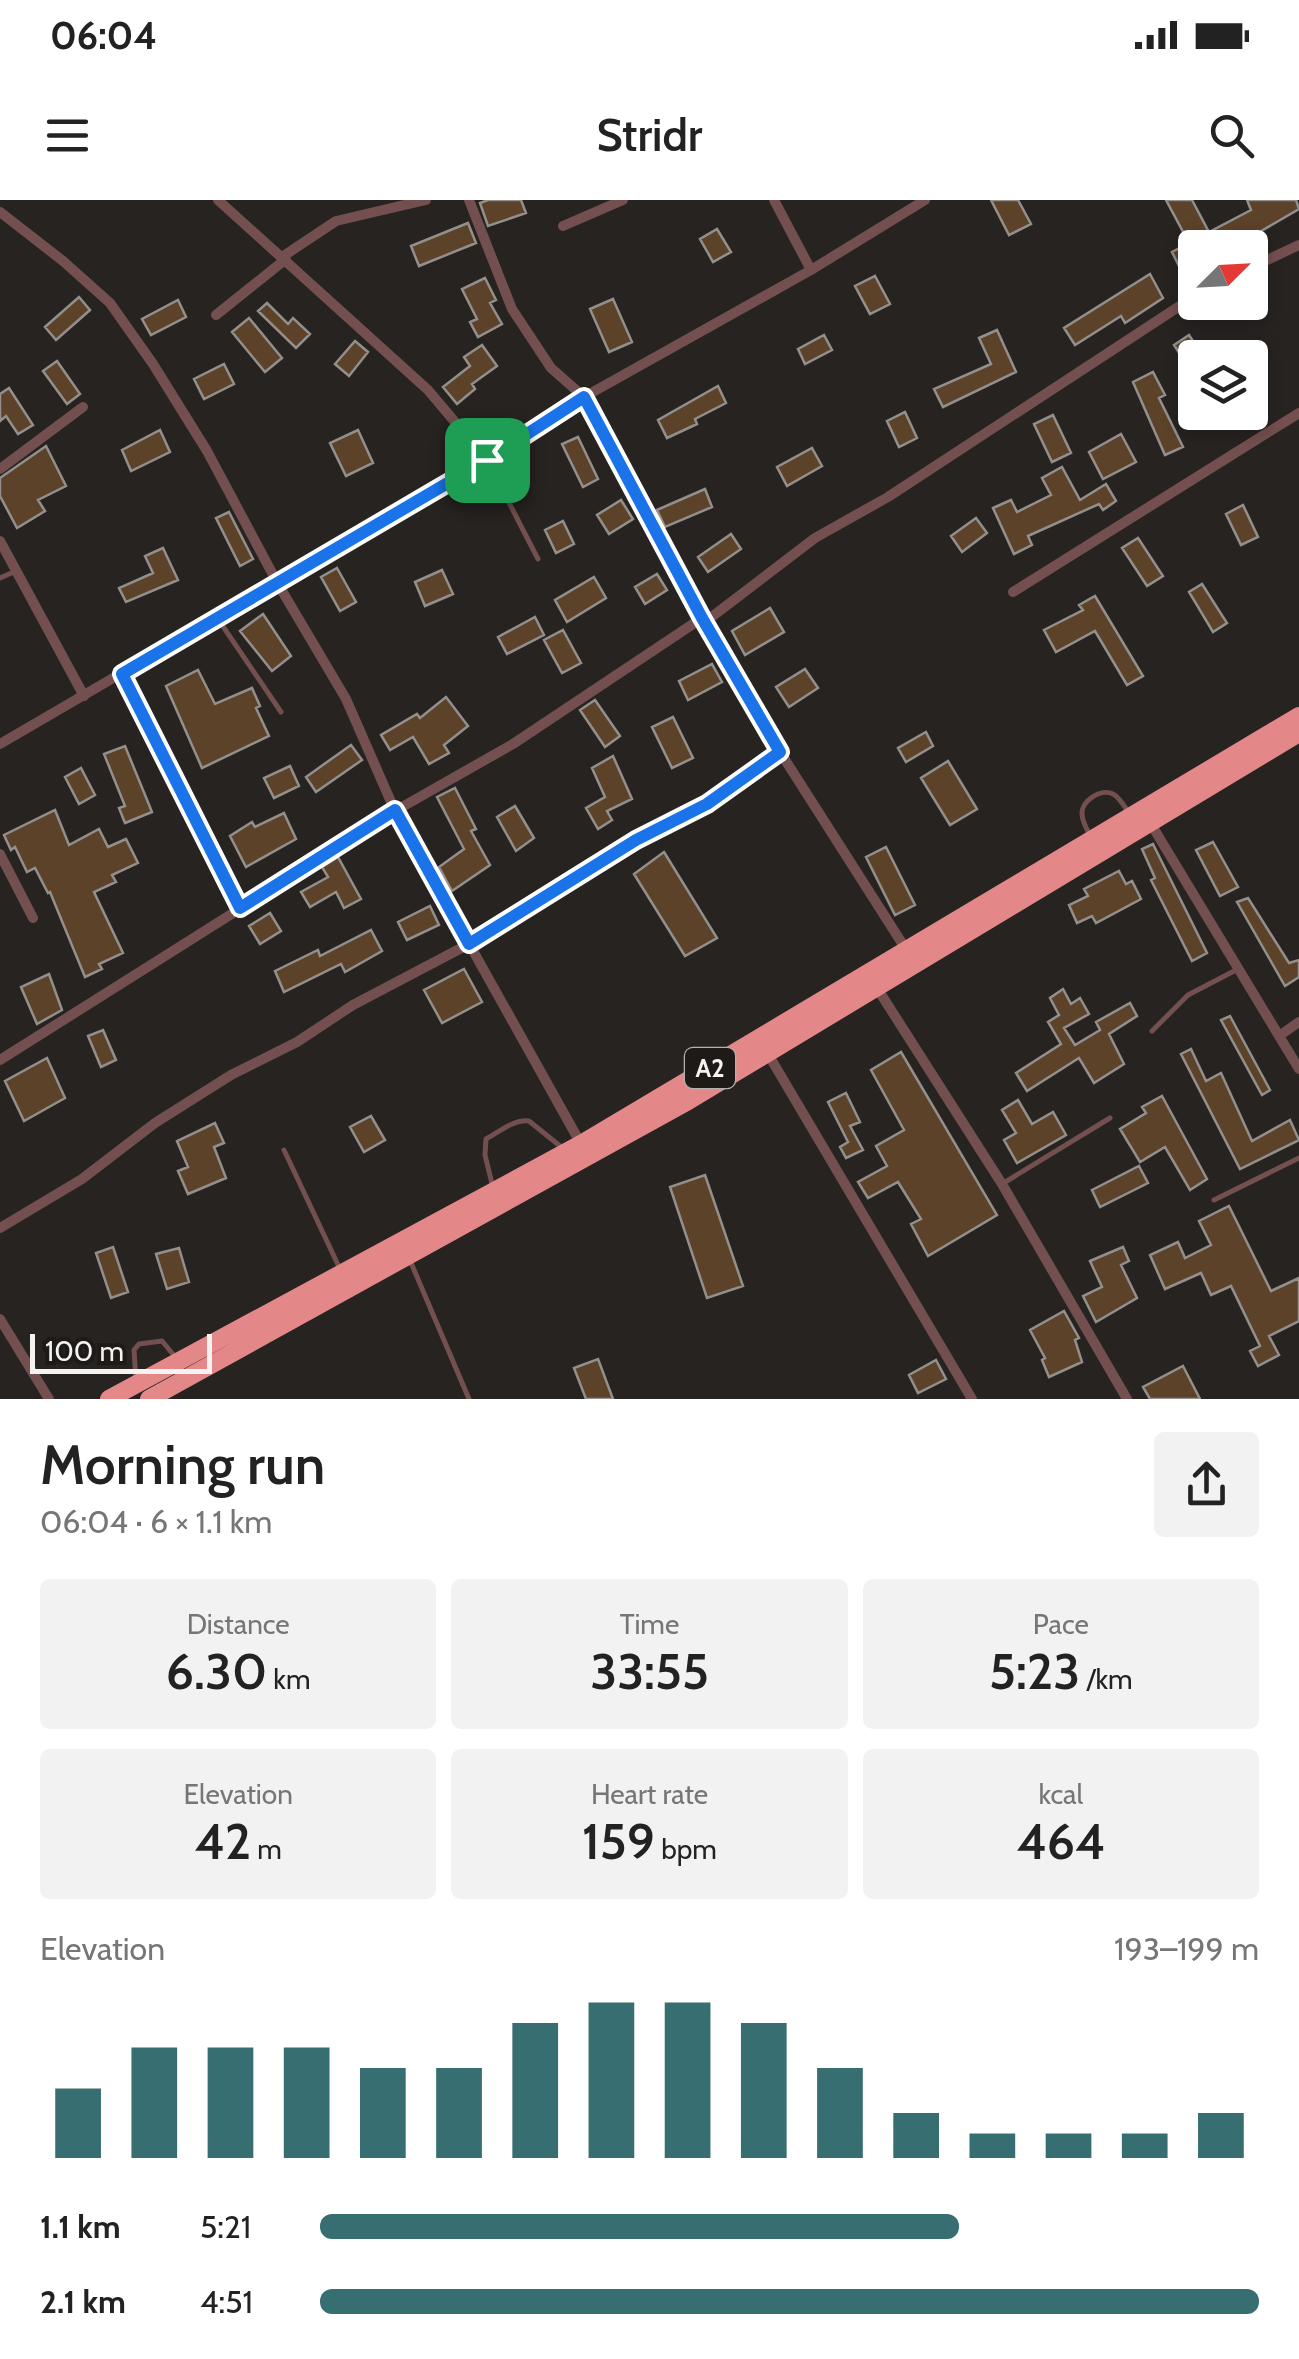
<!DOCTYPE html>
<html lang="en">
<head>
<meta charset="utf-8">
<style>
	:root { --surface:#fff; --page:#f2f2f2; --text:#222; --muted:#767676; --accent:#376e71 }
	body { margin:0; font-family:Cabin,sans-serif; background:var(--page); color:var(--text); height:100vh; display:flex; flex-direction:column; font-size:38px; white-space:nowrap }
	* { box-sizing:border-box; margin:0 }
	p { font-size:32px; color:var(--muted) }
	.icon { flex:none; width:55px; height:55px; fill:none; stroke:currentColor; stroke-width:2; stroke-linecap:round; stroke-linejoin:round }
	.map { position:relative; height:1199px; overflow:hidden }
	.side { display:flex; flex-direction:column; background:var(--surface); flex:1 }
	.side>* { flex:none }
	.needle { width:65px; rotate:66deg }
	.controls { position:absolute; left:1178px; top:30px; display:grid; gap:20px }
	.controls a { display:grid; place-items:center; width:90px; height:90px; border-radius:10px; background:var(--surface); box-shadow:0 5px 15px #0003; font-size:50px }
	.scale { position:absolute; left:30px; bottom:25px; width:182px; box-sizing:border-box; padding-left:10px; border:5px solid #f5f3f2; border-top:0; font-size:28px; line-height:35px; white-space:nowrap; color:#f5f3f2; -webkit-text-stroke:8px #1d1a18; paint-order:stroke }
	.pin { position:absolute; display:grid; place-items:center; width:85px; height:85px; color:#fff; margin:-42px; border-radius:20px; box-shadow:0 5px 15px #0006 }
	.round { display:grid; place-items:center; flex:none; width:105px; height:105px; border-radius:10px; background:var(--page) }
	.headline { display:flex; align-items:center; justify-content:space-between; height:170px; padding:0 40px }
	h1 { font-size:55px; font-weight:600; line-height:75px }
	.stats { display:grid; grid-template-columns:repeat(3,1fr); gap:15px; height:170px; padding:10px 40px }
	.stats div { display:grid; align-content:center; border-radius:10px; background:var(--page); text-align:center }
	.stats b { font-size:50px; font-weight:600 }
	.stats small { font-size:28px; font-weight:400 }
	.stats p { font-size:28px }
	.chart { height:280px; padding:20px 40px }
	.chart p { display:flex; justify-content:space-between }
	.chart svg { width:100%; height:180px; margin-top:10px; stroke:var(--accent); stroke-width:6 }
	ul { padding:0 40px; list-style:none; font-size:32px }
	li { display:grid; grid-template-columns:160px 120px 1fr; align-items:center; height:75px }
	li i { height:25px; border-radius:12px; background:var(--accent) }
	.status { display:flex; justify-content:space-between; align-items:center; height:70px; padding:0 50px; background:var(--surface); direction:ltr }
	.status svg { height:28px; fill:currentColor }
	header { display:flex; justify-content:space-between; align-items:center; height:130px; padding:0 40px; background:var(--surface); font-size:45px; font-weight:600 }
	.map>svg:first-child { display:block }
	.building { fill:#5d422a; stroke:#928f8c; stroke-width:2.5 }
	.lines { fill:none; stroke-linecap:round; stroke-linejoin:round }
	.lane { stroke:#744f4f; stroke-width:5 }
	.street { stroke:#744f4f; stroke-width:10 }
	.highway { stroke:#e38789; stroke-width:18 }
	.route-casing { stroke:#fff; stroke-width:20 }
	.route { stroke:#1a73e8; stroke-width:12 }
	.labels { text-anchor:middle; stroke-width:8; stroke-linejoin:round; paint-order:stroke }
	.shield { fill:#1d1a18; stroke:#b4b2b1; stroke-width:2.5 }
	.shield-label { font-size:25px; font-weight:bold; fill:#f5f3f2 }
</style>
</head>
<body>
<div class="status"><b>06:04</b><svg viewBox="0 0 49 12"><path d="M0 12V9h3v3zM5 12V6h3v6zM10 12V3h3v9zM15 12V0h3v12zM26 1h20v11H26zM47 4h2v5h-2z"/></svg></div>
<header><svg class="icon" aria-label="menu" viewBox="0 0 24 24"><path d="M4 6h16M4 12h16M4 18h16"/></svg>Stridr<svg class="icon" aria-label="search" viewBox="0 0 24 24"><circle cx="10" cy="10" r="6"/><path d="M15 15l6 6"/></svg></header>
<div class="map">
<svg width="1299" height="1199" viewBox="0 0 1299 1199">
	<rect width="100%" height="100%" fill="#262321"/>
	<path class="building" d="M 488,0 L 521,0 L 526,13 L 488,26 L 480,3 Z
		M 991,0 L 1018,0 L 1031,24 L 1009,35 Z
		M 1166,0 L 1192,0 L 1209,32 L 1251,10 L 1247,0 L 1296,0 L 1299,9 L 1232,48 L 1195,48 L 1195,68 L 1183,74 L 1172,52 L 1189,43 Z
		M 468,23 L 476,43 L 419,66 L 411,46 Z
		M 717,29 L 731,52 L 713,62 L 700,39 Z
		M 1150,74 L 1163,98 L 1125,123 L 1121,116 L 1075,145 L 1064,128 Z
		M 875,76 L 890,104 L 870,114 L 855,86 Z
		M 485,78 L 496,100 L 490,103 L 502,124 L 478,137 L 470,122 L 477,119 L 462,89 Z
		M 79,97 L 90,110 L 56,140 L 45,127 Z
		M 613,99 L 632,142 L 609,152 L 590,109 Z
		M 178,100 L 186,117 L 151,135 L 142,119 Z
		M 267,103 L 288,124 L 293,118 L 310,134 L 296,148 L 258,111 Z
		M 249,118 L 282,158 L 265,172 L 232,132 Z
		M 997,130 L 1016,172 L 943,207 L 934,189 L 991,164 L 979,138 Z
		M 824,135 L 832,150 L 805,164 L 798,149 Z
		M 1189,135 L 1204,158 L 1195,158 L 1195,177 L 1174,145 Z
		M 355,141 L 368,152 L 349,176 L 335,164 Z
		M 482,145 L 497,166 L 472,184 L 475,189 L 457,204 L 443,187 L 470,166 L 464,157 Z
		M 57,161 L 80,194 L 67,204 L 43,171 Z
		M 224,164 L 234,184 L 204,199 L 194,179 Z
		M 1153,172 L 1165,195 L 1159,198 L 1183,247 L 1165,255 L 1133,182 Z
		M 718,186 L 726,203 L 695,219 L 697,224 L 667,238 L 658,220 Z
		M 9,188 L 33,225 L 18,234 L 6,216 L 0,221 L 0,194 Z
		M 905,212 L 917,238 L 899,247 L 887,221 Z
		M 1053,215 L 1071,253 L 1052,262 L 1034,224 Z
		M 160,230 L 170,252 L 131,271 L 122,250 Z
		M 358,230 L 373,263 L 346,276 L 330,243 Z
		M 1121,234 L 1136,262 L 1103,279 L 1089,252 Z
		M 578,237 L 598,279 L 583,287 L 562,244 Z
		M 46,246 L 66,286 L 38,300 L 45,311 L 17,328 L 0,296 L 0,278 Z
		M 812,248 L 822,266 L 787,286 L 777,267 Z
		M 1062,267 L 1080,300 L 1106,284 L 1116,301 L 1103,310 L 1099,304 L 1028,336 L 1032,345 L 1014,354 L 993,308 L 1011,300 L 1017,312 L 1051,295 L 1042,278 Z
		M 705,289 L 712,307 L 665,327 L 657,310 Z
		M 621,300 L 633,319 L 609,334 L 597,315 Z
		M 1243,305 L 1258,337 L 1241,345 L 1226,314 Z
		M 229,312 L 253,359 L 240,366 L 216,318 Z
		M 976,318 L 987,333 L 962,352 L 951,336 Z
		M 563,321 L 574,344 L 556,353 L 545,330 Z
		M 731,334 L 741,349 L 708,372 L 698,357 Z
		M 1138,338 L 1163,376 L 1147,386 L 1122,348 Z
		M 163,348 L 178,380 L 126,402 L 119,388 L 153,373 L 145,356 Z
		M 337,368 L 356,402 L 340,411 L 321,377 Z
		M 442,370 L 453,394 L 425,406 L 415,382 Z
		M 657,374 L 667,390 L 645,404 L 635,387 Z
		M 594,377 L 606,398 L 567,422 L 555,400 Z
		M 1202,384 L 1227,423 L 1213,432 L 1189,392 Z
		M 1095,396 L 1143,476 L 1127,485 L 1095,431 L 1056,452 L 1044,430 L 1083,410 L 1079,405 Z
		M 770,408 L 784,432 L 745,455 L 732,431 Z
		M 263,414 L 291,456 L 272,471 L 240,431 Z
		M 535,417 L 544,435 L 507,454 L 498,437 Z
		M 563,430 L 581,463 L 562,473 L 544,440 Z
		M 712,464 L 722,482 L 688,500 L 679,481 Z
		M 805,469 L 818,488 L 789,507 L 776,487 Z
		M 198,470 L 215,504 L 252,488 L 260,506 L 256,508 L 269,536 L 202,568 L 166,486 Z
		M 446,497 L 468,526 L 444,545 L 449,553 L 429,564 L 413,537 L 390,550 L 381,535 L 417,514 L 420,518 Z
		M 595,500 L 620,536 L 605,547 L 580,510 Z
		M 673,517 L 693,558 L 672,568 L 652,527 Z
		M 926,532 L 933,546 L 906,562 L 898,548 Z
		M 351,545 L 362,560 L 316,592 L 306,577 Z
		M 125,546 L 152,612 L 125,623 L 119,608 L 125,606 L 104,554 Z
		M 613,556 L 632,599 L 607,611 L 612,620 L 598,629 L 586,608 L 605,597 L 592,568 Z
		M 948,561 L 977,609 L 950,625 L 921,578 Z
		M 290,566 L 299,586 L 274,598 L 264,578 Z
		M 81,568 L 95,595 L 79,604 L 65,577 Z
		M 455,588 L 476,629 L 471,631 L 490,665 L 452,691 L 439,667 L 464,649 L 437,597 Z
		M 515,606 L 534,638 L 516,651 L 497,617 Z
		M 55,610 L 69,645 L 99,629 L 108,647 L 126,639 L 138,663 L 112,675 L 116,682 L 94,692 L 123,753 L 99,764 L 102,769 L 85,777 L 50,692 L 48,693 L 35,668 L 27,672 L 15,647 L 11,650 L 4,635 Z
		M 284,613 L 296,639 L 246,667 L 230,636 L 252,622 L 255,627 Z
		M 1213,642 L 1238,687 L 1220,696 L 1196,650 Z
		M 1153,644 L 1207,753 L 1192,761 L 1151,680 L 1155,678 L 1142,649 Z
		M 886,647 L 915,705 L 895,715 L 866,657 Z
		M 664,652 L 717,738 L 685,756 L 634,674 Z
		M 338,657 L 361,699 L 344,708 L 336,692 L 310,707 L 301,692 L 328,677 L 322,667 Z
		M 1119,671 L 1126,684 L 1132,681 L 1141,699 L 1096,723 L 1092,716 L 1077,723 L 1069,705 L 1088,696 L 1084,689 Z
		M 1248,698 L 1289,763 L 1299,760 L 1299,777 L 1285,786 L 1237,702 Z
		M 430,706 L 439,725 L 407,740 L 398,722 Z
		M 270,713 L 281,731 L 260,744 L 249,726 Z
		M 371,730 L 382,751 L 345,772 L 341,764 L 284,792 L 275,771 L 318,750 L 320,756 Z
		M 464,769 L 482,802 L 442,823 L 424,790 Z
		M 49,774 L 62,810 L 37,824 L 21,787 Z
		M 1063,789 L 1071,804 L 1080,798 L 1089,814 L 1064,828 L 1075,845 L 1100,830 L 1096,822 L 1130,803 L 1137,816 L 1109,834 L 1124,864 L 1094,883 L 1079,858 L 1027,891 L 1016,873 L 1061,844 L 1048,822 L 1059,815 L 1050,798 Z
		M 1230,816 L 1270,890 L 1262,895 L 1221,820 Z
		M 103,830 L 116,860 L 101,867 L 88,836 Z
		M 1191,849 L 1206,881 L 1221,873 L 1252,941 L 1290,920 L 1299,940 L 1240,969 L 1181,854 Z
		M 901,852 L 997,1015 L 928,1056 L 911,1024 L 921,1019 L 898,982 L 868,998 L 858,982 L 887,966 L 876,946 L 904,930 L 871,870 Z
		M 47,858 L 65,898 L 24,921 L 5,881 Z
		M 846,893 L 860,922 L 850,926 L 863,950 L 846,958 L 840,947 L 848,942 L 828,902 Z
		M 1162,896 L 1207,979 L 1190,990 L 1165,947 L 1140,962 L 1120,929 L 1146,913 L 1142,907 Z
		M 1018,900 L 1032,924 L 1053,912 L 1066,935 L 1017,963 L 1004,940 L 1016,933 L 1002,910 Z
		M 371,916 L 385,940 L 364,952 L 350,927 Z
		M 215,923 L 224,943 L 214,947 L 226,978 L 188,994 L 178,971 L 188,967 L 177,941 Z
		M 1139,966 L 1148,983 L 1100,1007 L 1092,990 Z
		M 705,975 L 743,1086 L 707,1098 L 670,987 Z
		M 1229,1006 L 1271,1091 L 1299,1078 L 1299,1121 L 1269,1136 L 1279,1155 L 1258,1166 L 1250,1151 L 1260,1146 L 1231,1086 L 1211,1095 L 1201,1073 L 1165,1089 L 1150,1055 L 1178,1042 L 1185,1058 L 1211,1045 L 1199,1021 Z
		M 113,1047 L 128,1092 L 111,1098 L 96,1053 Z
		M 1123,1047 L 1129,1061 L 1121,1065 L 1137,1098 L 1096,1122 L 1083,1096 L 1102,1087 L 1090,1061 Z
		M 179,1048 L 189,1082 L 167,1089 L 156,1054 Z
		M 1064,1111 L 1079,1138 L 1075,1140 L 1082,1162 L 1049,1177 L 1042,1160 L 1045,1158 L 1030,1130 Z
		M 598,1159 L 613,1199 L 586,1199 L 574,1168 Z
		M 936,1160 L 946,1179 L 918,1193 L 909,1175 Z
		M 1183,1166 L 1200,1199 L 1150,1199 L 1143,1187 Z"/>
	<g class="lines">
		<path class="lane" d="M 487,260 L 538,359
			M 0,378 L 16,371
			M 218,419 L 281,512
			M 1091,637 C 1087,630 1082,621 1082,614 C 1081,601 1101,588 1113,594 C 1119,597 1125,607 1129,613
			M 1152,831 L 1188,795 L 1238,769
			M 284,950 L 340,1069
			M 1002,984 L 1110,918
			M 493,988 L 485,955 L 486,939 C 499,932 514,919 529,921 L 565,950
			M 1214,1000 L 1299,958
			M 409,1058 L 469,1199
			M 136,1180 L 134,1150 L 139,1144 L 162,1141 L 177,1159"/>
		<path class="street" d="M 218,0 L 428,190 L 487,260
			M 469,0 L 512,109 L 551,168 L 584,197 L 702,418 L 775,544 L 907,751
			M 774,0 L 811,70
			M 0,12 L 63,61 L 110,103 L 153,164 L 207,251 L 278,384 L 346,499 L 395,611 L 581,944
			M 563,26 L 623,0
			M 282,57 L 336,21 L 426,0
			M 1250,68 L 1299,45
			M 216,115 L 286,59
			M 0,269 L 83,207
			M 0,341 L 84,496
			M 1013,392 L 1299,213
			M 705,422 L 815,338 L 888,297 L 1195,96
			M 122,474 L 241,708
			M 0,544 L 487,260 L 584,197 L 811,70 L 925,0
			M 1151,624 L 1299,869
			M 0,654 L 33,718
			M 877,788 L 1002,984 L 1127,1199
			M 1279,836 L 1299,822
			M 768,854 L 972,1199
			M 0,860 L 395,611 L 513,544 L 702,418
			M 0,1028 L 82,979 L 155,923 L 231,875 L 297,842 L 353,805 L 469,744 L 637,640 L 707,604 L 780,552
			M 0,1119 L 49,1199"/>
		<path class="highway" d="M 109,1199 L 581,944 L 1299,516
			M 149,1199 L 688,901 L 1299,533"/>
	</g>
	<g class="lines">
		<g class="route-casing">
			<path id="route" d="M 584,197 L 702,418 L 780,552 L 707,604 L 636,640 L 469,744 L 395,610 L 240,708 L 122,474 L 487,260 Z"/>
		</g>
		<use href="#route" class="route"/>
	</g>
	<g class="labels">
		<rect class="shield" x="685" y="848" width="50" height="40" rx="8"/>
		<g class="shield-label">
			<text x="710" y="877">A2</text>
		</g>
	</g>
</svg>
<div class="controls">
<a><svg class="needle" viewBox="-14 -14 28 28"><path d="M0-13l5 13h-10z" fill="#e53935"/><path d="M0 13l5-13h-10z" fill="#767676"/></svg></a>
<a><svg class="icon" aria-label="layers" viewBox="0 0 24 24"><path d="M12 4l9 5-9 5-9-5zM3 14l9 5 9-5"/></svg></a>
</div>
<div class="scale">100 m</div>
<div class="pin" style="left:487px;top:260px;background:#1e9e55"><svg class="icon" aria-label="arrive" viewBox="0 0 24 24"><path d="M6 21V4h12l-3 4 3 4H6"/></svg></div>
</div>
<section class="side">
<div class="headline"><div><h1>Morning run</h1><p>06:04 · 6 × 1.1 km</p></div><a class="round"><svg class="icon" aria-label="share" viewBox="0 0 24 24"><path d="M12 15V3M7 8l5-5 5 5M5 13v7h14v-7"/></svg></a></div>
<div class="stats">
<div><p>Distance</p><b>6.30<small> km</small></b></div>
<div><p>Time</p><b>33:55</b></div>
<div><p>Pace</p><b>5:23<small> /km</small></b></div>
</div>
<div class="stats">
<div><p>Elevation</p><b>42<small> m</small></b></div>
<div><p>Heart rate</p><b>159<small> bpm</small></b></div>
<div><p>kcal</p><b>464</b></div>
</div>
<div class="chart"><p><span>Elevation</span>193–199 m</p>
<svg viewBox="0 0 160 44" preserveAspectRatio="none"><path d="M5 44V27M15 44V17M25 44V17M35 44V17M45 44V22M55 44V22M65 44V11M75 44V6M85 44V6M95 44V11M105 44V22M115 44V33M125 44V38M135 44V38M145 44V38M155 44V33"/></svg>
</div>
<ul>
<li><b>1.1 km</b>5:21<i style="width:68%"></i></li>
<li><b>2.1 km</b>4:51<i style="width:100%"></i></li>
</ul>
</section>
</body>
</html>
